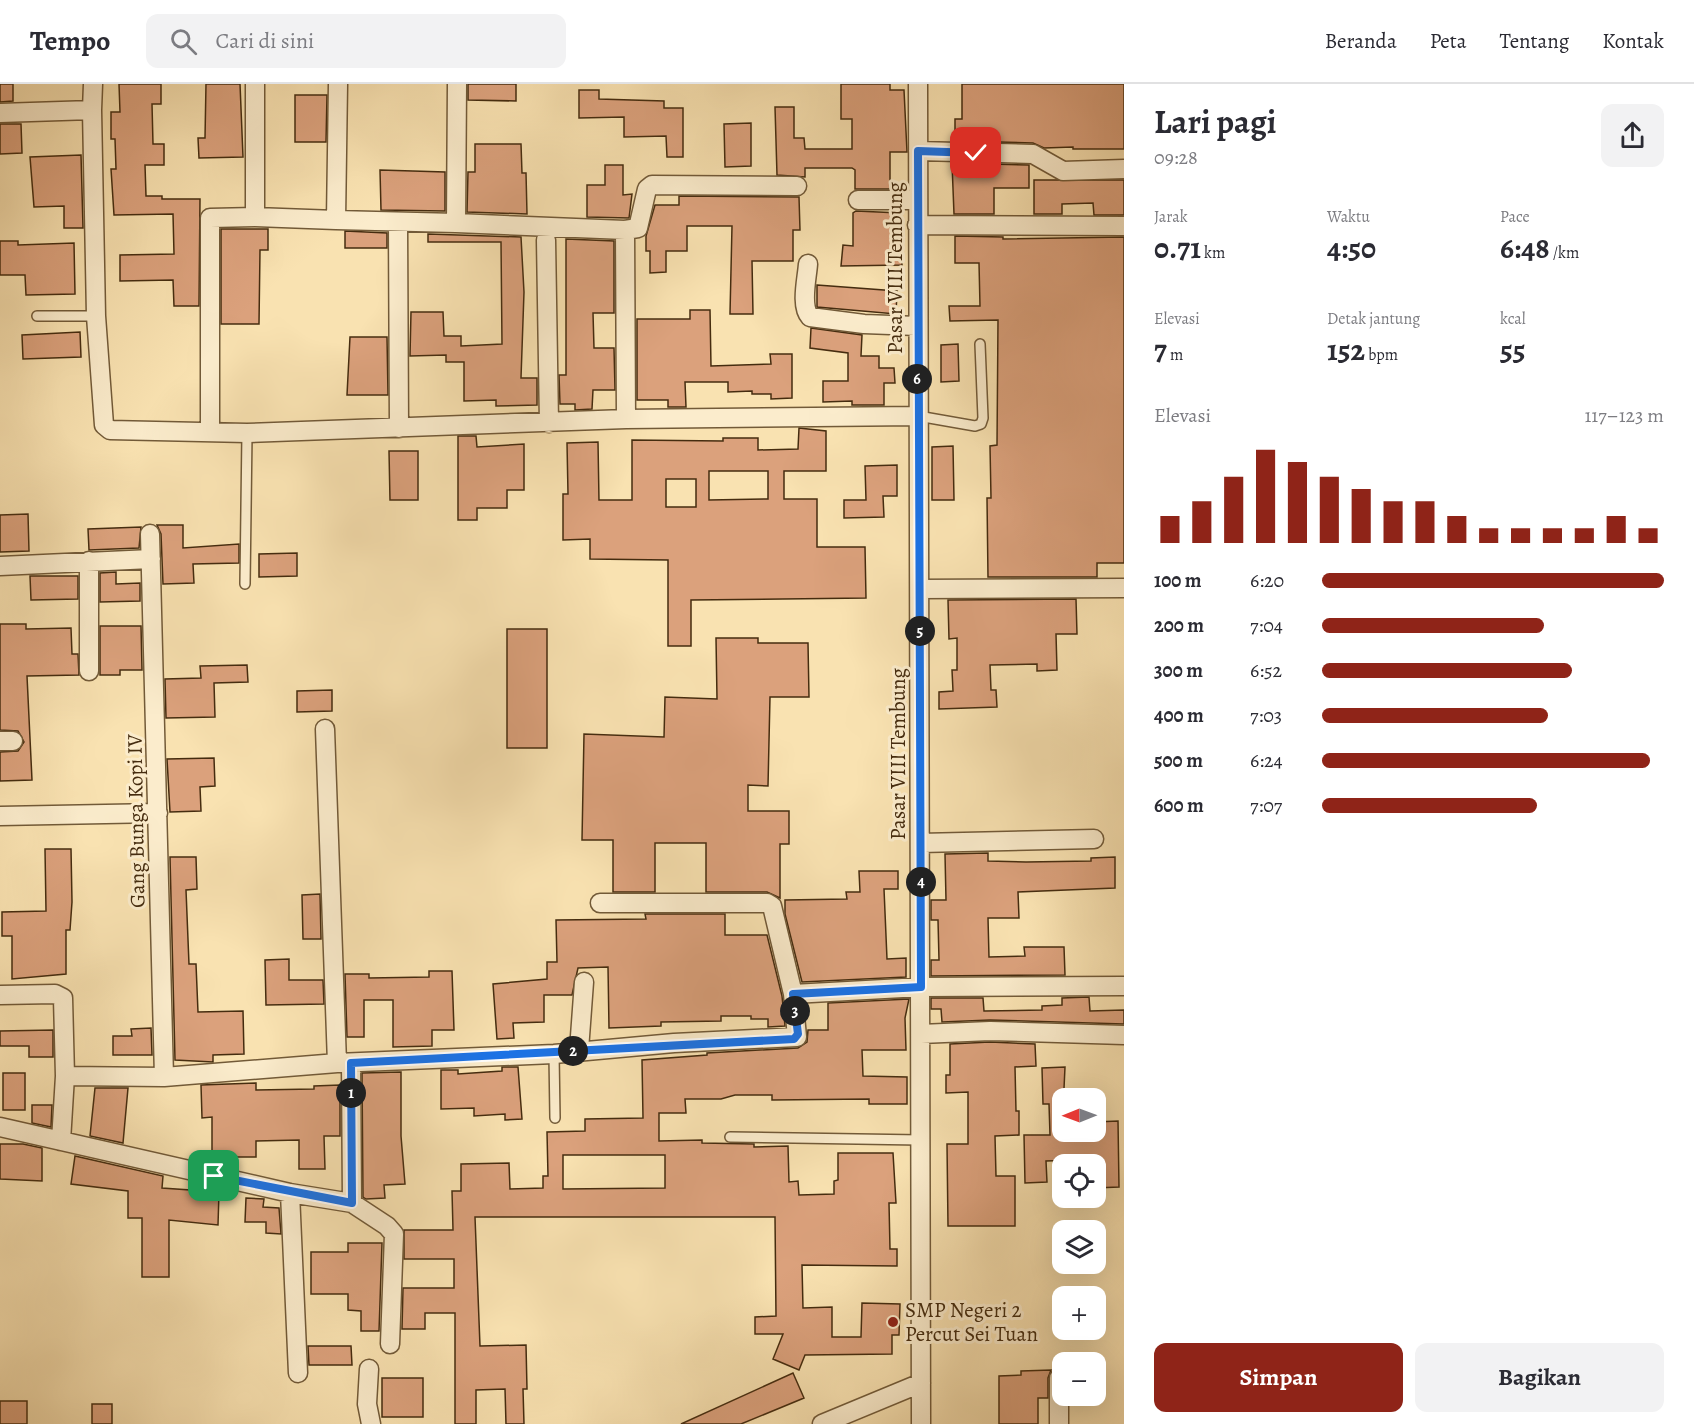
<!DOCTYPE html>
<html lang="id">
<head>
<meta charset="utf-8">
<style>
	:root { --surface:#fff; --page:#f2f2f3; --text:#2b2b33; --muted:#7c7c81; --line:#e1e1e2; --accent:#8f2418 }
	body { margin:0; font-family:Alegreya,serif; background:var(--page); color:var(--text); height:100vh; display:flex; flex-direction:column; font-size:22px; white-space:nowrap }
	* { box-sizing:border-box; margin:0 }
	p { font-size:20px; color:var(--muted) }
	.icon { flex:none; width:33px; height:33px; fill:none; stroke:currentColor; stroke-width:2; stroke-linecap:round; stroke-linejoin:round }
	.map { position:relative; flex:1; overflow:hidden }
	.panel { display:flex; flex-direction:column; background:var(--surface); width:570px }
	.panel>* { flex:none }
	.needle { width:39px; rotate:269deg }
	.buttons { position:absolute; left:1052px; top:1004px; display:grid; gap:12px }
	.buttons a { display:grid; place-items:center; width:54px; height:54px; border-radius:12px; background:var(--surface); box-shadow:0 6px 24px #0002; font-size:30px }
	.pin { position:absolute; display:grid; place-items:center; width:51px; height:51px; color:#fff; margin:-26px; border-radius:12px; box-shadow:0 3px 9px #0006 }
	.km { position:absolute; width:30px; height:30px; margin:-15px; border-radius:50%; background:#222; color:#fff; font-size:16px; line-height:30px; text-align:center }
	.round { display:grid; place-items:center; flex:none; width:63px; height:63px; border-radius:12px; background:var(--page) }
	.headline { display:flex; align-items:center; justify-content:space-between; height:102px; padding:0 30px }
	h1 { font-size:33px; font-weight:700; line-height:45px }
	.stats { display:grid; grid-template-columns:repeat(3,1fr); gap:9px; height:102px; padding:6px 30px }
	.stats div { display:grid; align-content:center }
	.stats b { font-size:30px; font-weight:700 }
	.stats small { font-size:16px; font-weight:400 }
	.stats p { font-size:16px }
	.chart { height:168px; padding:12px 30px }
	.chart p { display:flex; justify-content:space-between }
	.chart svg { width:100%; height:108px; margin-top:6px; stroke:var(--accent); stroke-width:6 }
	.button { display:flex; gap:12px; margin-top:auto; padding:12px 30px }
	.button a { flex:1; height:69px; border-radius:12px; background:var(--accent); color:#fff; font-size:24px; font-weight:700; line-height:69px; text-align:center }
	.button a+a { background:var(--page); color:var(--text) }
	ul { padding:0 30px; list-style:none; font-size:20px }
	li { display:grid; grid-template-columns:96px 72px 1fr; align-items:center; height:45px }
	li i { height:15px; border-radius:8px; background:var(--accent) }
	header { display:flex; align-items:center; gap:36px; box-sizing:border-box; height:84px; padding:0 30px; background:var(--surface); border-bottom:2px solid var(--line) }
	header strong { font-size:28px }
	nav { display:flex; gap:33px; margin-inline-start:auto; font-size:21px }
	.search { width:420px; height:54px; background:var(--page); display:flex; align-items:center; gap:15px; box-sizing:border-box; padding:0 21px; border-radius:12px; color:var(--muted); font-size:22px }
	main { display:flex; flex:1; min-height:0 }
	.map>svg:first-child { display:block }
	.building { fill:#dba17c; stroke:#452c0f; stroke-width:1.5; fill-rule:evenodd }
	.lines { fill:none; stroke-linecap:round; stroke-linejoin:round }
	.lane-casing { stroke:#725a38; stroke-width:12 }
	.street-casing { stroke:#725a38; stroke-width:21 }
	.lane { stroke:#fbeccc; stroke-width:9 }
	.street { stroke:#fbeccc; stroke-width:18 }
	.route-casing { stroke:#fff; stroke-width:12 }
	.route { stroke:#1a73e8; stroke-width:8 }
	.poi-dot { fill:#8f2418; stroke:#fbeccc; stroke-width:2 }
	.labels { text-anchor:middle; stroke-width:6; stroke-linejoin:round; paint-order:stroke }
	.street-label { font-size:21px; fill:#452c0f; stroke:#fbeccc }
	.poi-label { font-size:21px; fill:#452c0f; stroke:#fbeccc; text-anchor:start }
</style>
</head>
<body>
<header>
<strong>Tempo</strong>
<div class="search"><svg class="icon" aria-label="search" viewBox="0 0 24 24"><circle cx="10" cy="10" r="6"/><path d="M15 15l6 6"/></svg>Cari di sini</div>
<nav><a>Beranda</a><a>Peta</a><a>Tentang</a><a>Kontak</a></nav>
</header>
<main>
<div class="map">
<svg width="1124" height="1340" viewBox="0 0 1124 1340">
	<rect width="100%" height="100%" fill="#f9e2b1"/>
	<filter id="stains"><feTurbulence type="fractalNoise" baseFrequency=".00333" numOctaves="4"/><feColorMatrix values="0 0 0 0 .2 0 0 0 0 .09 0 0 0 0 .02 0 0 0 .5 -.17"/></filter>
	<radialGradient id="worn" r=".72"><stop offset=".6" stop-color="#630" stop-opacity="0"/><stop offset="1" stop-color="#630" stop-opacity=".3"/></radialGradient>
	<path class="building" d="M 0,0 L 13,0 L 13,17 L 0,18 Z
		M 119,0 L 161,0 L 161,20 L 152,20 L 153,60 L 164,60 L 164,81 L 145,81 L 146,112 L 162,112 L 162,115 L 200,115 L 199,222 L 174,222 L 173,196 L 120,197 L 120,171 L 174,170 L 173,130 L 114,131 L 111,85 L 116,85 L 115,55 L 111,55 L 111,28 L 120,28 Z
		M 206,0 L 240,0 L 243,73 L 199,74 L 198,54 L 205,54 Z
		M 468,0 L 516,0 L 516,17 L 468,16 Z
		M 841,0 L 890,0 L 890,6 L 904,6 L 907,68 L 890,68 L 890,105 L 855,105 L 855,86 L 852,84 L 805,84 L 805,93 L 777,91 L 775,23 L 794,23 L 794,54 L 804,54 L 805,65 L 852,65 L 852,35 L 841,35 Z
		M 962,0 L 1124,0 L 1124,65 L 1073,65 L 1073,63 L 1044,64 L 1033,59 L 955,57 L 955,35 L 962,35 Z
		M 579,6 L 599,6 L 599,15 L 664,17 L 664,24 L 683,24 L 683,73 L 667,73 L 666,52 L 624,53 L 624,33 L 579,34 Z
		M 295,11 L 327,11 L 326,58 L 295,58 Z
		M 751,39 L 751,82 L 725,83 L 724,40 Z
		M 0,40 L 21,40 L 22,69 L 0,70 Z
		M 475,60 L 521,60 L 522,89 L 526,89 L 527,130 L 467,128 L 468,88 L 475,88 Z
		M 81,71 L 83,144 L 64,144 L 64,122 L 34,123 L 30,73 Z
		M 952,79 L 1029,81 L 1029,104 L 994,104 L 994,130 L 954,130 Z
		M 605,81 L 623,81 L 623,111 L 632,110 L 629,134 L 587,133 L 587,101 L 605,101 Z
		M 380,86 L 445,88 L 445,127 L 381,126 Z
		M 1034,96 L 1124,96 L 1124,131 L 1094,131 L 1093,119 L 1062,120 L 1062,130 L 1034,130 Z
		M 679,112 L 799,113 L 800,146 L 793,146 L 793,177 L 752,177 L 753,230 L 730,230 L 732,142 L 687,142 L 687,167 L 666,167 L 666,188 L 650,189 L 650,167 L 646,167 L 646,152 L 655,121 L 679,121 Z
		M 856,127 L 900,129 L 902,181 L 841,182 L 843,161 L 853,162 L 853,129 Z
		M 221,145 L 268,145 L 268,166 L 260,166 L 259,240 L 221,240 Z
		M 345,147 L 387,149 L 387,164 L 345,164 Z
		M 428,150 L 521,153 L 524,208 L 521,294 L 537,294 L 537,321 L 496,322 L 496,316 L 464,317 L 464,278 L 446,278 L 446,271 L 410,272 L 411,228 L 443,228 L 444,252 L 461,252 L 461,262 L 502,260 L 501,158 L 428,158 Z
		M 955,152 L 1003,153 L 1003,155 L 1124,153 L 1124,479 L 1097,479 L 1097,493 L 988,493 L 987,414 L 991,414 L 990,362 L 997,361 L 998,236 L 950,237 L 949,222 L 980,222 L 979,179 L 955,179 Z
		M 566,155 L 614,157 L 614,229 L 593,229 L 594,264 L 614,264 L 615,306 L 593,306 L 592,325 L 575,326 L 575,320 L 560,320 L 559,291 L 566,291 Z
		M 0,157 L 18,157 L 18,161 L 74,159 L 75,210 L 26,211 L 25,191 L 0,191 Z
		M 817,201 L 897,207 L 896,230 L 817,223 Z
		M 690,226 L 710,226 L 711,282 L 771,280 L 770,270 L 792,270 L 792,314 L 771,315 L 771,310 L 752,310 L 752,307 L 728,308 L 728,298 L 685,298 L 686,323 L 668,323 L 668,316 L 637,316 L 637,235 L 690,235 Z
		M 811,244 L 862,251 L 861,272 L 879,272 L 879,284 L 894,284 L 895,299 L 884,299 L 884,321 L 852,321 L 852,317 L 823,318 L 823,297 L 848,297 L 848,269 L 810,264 Z
		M 80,248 L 81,273 L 23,275 L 22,251 Z
		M 350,253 L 387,253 L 388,311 L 347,311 Z
		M 958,260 L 959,297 L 941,298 L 941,261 Z
		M 799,344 L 826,347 L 826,387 L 784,387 L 784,415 L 817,415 L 817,463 L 865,463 L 866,514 L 691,516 L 691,562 L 668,562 L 668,476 L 590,475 L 590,455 L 563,456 L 563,410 L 568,410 L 567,359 L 598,358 L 599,416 L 632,416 L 632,356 L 723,357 L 723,354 L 758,354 L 758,366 L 798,365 ZM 709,387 L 768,387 L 768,415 L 709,416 ZM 666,395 L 696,395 L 696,423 L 666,423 Z
		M 458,352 L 476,352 L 477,363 L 524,360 L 524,406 L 507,406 L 507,424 L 477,424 L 477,436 L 458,436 Z
		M 953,362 L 954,416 L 932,416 L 932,363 Z
		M 389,367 L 418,367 L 418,416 L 390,416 Z
		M 897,381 L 897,412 L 883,412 L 884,433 L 844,434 L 844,416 L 866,416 L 865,382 Z
		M 28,430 L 29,467 L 0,468 L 0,431 Z
		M 157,441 L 183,441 L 183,464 L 239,460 L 239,479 L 193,480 L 194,499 L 163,500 L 161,450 Z
		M 141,443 L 139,464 L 89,466 L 88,445 Z
		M 297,469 L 297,492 L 259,493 L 259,470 Z
		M 116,488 L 116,500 L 140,499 L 140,517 L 100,518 L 100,489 Z
		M 30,492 L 78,492 L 78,515 L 31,516 Z
		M 1076,515 L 1077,550 L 1056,550 L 1057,586 L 1037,587 L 1037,580 L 990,581 L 991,606 L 996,606 L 997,623 L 939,625 L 939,608 L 953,607 L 952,586 L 957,586 L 957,554 L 949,555 L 948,516 Z
		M 0,540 L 26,540 L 26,545 L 71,544 L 72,570 L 78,570 L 79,591 L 27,592 L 32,696 L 0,697 L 0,668 L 18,667 L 24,658 L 18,647 L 0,646 Z
		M 100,542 L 141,542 L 142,586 L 120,586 L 120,591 L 100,591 Z
		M 507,545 L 547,545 L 547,664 L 507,664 Z
		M 716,554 L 758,554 L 758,559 L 808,559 L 809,613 L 770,613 L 768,702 L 748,701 L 748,727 L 789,727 L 789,760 L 780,760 L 780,814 L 767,808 L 706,808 L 706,759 L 655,759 L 655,808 L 613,808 L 613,756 L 582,756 L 584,650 L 664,653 L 665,613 L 717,615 Z
		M 247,581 L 248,598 L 214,599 L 215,633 L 166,634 L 165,595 L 201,594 L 200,582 Z
		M 332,606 L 332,627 L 297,628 L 297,607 Z
		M 214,674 L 215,702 L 200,703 L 201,727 L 170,728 L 167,675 Z
		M 45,765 L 71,765 L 72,818 L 70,846 L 66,846 L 66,890 L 12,895 L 12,852 L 2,852 L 2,828 L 46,827 Z
		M 988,769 L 988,777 L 1026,778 L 1091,777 L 1091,774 L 1115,773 L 1115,804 L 1018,808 L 1019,834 L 988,834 L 989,873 L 1025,872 L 1024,863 L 1064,863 L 1065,891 L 931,892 L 931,876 L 939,876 L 938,836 L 931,836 L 931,816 L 946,816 L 945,770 Z
		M 170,773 L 196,773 L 197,805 L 186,806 L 189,880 L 196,880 L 198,928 L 243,927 L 244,970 L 213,971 L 213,978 L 175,976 Z
		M 859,787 L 898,787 L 898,805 L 884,805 L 887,875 L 906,874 L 906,893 L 802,898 L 785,830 L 785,816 L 847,815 L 846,808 L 860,808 Z
		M 320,810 L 321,855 L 303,855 L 302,811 Z
		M 645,830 L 725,830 L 725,851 L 767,851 L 782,912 L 785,942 L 768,943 L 768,935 L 751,935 L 751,932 L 721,932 L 721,937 L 661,938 L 661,942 L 609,944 L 608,883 L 578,884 L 572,911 L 544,911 L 544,938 L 513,939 L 514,954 L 497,955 L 493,900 L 547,895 L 547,878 L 557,878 L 556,836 L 646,835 Z
		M 289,875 L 289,896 L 323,896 L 324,920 L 266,921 L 265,876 Z
		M 429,887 L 452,887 L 454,946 L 432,946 L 432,962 L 393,963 L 393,916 L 364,916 L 364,953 L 347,953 L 345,890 L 369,890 L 369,894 L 429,893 Z
		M 1089,913 L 1090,927 L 1124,926 L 1124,940 L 990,936 L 942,938 L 941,925 L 931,925 L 931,914 L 983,914 L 984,927 L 1042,926 L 1042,922 L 1062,921 L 1062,914 Z
		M 909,915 L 905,934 L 906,966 L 862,966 L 863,992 L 907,993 L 907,1020 L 869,1020 L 869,1015 L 772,1016 L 772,1011 L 735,1011 L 721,1015 L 685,1015 L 686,1029 L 659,1029 L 659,1057 L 702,1056 L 702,1059 L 754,1060 L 754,1063 L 788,1062 L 789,1098 L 798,1097 L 799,1111 L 834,1110 L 834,1097 L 838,1096 L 838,1069 L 893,1069 L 896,1119 L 889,1119 L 890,1165 L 897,1165 L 897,1182 L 802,1181 L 803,1224 L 832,1223 L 832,1253 L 861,1253 L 862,1219 L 900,1220 L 899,1251 L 892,1251 L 892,1270 L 805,1271 L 799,1286 L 773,1275 L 783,1250 L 755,1250 L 755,1233 L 776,1232 L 775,1133 L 475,1133 L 480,1262 L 526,1261 L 527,1305 L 523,1305 L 524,1340 L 506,1340 L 505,1305 L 476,1306 L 476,1340 L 455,1340 L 455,1229 L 425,1229 L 425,1245 L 402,1245 L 403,1204 L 454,1204 L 454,1175 L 404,1175 L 404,1146 L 453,1146 L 452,1107 L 461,1107 L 461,1080 L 509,1079 L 510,1105 L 543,1104 L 543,1092 L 548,1092 L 547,1048 L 585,1047 L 585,1035 L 643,1034 L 642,976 L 707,971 L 707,969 L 798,964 L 807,958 L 808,946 L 828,946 L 828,919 ZM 563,1071 L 665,1071 L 665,1104 L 563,1105 Z
		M 151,944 L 152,971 L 113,971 L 113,952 L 132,952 L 131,945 Z
		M 53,946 L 53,973 L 29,973 L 29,962 L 0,962 L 0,947 Z
		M 990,958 L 1035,960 L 1036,982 L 1015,983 L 1016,1027 L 1019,1027 L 1019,1051 L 995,1052 L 996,1092 L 1015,1092 L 1015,1142 L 948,1142 L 947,1060 L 968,1060 L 968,1008 L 946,1009 L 946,991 L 950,991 L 950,960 Z
		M 502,983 L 518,983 L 522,1035 L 505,1036 L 505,1030 L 474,1032 L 474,1024 L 441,1025 L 441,986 L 458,986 L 458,990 L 502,987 Z
		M 1065,983 L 1062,1047 L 1095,1047 L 1095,1038 L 1118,1037 L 1119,1103 L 1095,1104 L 1095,1080 L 1074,1080 L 1074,1076 L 1046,1077 L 1047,1098 L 1025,1099 L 1024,1051 L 1050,1051 L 1049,1020 L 1043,1020 L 1042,984 Z
		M 401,988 L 401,1052 L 405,1100 L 384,1101 L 385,1114 L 366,1115 L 363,1113 L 362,989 Z
		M 3,989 L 25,989 L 25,1026 L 3,1026 Z
		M 256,999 L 256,1006 L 314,1005 L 314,1002 L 340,1001 L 340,1052 L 324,1052 L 325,1085 L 299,1085 L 299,1056 L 256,1057 L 256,1073 L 212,1073 L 212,1033 L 202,1034 L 201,1001 Z
		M 95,1004 L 128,1004 L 123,1059 L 90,1052 Z
		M 32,1021 L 52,1021 L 51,1043 L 32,1039 Z
		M 0,1060 L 23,1060 L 42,1064 L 42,1097 L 0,1095 Z
		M 75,1072 L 163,1092 L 162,1104 L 219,1108 L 218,1141 L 169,1136 L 169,1193 L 142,1193 L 142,1134 L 128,1134 L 128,1107 L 71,1100 Z
		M 246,1114 L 264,1115 L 263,1123 L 279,1124 L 281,1150 L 266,1149 L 266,1138 L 245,1138 Z
		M 348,1159 L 382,1159 L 379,1247 L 361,1247 L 361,1227 L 348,1226 L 348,1210 L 311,1210 L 311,1168 L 348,1168 Z
		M 308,1262 L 351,1262 L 352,1281 L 309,1281 Z
		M 1051,1286 L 1048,1294 L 1048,1314 L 1038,1314 L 1038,1340 L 999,1340 L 999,1292 L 1021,1291 L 1021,1287 Z
		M 793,1289 L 804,1314 L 741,1340 L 681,1340 Z
		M 382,1294 L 423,1294 L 423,1333 L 382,1333 Z
		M 0,1317 L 27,1317 L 27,1340 L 0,1340 Z
		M 92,1320 L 112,1320 L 112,1340 L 92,1340 Z"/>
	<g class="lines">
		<g class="lane-casing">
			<path id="lane" d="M 37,232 L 96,232
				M 918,332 L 975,342 L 981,340 L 983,334 L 980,260
				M 245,500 L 247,349
				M 554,970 L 555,1034
				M 730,1053 L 921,1056"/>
		</g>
		<g class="street-casing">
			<path id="street" d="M 338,0 L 336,136 L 456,139 L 457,0
				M 918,0 L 921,1340
				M 92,26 L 93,0
				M 0,29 L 92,26 L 96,232 L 104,341 L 110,346 L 247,349 L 626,335 L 918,332
				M 918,67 L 1033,70 L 1063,87 L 1124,85
				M 858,116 L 918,116
				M 255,133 L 336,136
				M 398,138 L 399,344
				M 456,139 L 625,146 L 638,144 L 647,105 L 652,101 L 797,102
				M 917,141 L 1124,142
				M 625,146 L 626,335
				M 546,156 L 549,339
				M 808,180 C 807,195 800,222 810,233 L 864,240 L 917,242
				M 210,347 L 210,134 L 255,133 L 255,0
				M 150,450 L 164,993
				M 89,477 L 89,587
				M 0,482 L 151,475
				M 920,505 L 1124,504
				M 325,645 L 337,979
				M 0,657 L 13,657
				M 0,732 L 158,729
				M 920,759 L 1094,755
				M 793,910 L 921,903 L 1124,902
				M 0,911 L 55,910 L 63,914 L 65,992 L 164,993 L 337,979 L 554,970 L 674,959 L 797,953 L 793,910 L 772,822 L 767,819 L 600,819
				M 921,950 L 990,947 L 1124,951
				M 579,966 L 584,898
				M 351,979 L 352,1119
				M 0,1043 L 290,1109 L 352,1119 L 387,1142 L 394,1150 L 390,1260
				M 61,1057 L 65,992
				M 290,1109 L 298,1289
				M 369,1285 L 367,1320 L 371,1340
				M 1059,1294 L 1059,1340
				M 822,1340 L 921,1299"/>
		</g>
		<use href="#lane" class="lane"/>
		<use href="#street" class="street"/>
	</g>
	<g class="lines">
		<g class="route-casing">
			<path id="route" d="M 214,1092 L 352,1119 L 351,979 L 794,955 L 798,950 L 793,910 L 921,903 L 918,67 L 976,69"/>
		</g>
		<use href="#route" class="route"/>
	</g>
	<circle class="poi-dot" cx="893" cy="1238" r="6"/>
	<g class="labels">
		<g class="street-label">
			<text transform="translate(895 184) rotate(-90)" y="7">Pasar VIII Tembung</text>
			<text transform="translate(898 670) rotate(-90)" y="7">Pasar VIII Tembung</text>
			<text transform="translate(136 737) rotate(-91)" y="7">Gang Bunga Kopi IV</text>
		</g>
		<g class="poi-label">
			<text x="905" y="1233">SMP Negeri 2<tspan x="905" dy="24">Percut Sei Tuan</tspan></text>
		</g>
	</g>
	<rect width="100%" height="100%" filter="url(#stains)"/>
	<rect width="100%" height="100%" fill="url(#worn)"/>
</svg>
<div class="buttons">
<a><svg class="needle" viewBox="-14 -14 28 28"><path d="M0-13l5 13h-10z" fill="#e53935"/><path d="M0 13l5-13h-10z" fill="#7c7c81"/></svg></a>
<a><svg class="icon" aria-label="locate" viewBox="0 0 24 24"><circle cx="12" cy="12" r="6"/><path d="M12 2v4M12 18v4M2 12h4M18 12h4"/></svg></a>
<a><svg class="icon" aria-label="layers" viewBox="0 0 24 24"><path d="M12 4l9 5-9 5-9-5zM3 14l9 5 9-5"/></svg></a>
<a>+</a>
<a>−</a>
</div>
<div class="pin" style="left:214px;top:1092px;background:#1e9e55"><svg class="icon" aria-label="arrive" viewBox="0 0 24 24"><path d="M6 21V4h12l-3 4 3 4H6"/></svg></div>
<div class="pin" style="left:976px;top:69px;background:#d93025"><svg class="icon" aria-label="check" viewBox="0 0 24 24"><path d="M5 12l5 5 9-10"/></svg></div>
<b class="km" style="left:351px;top:1009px">1</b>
<b class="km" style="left:573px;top:967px">2</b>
<b class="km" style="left:795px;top:927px">3</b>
<b class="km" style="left:921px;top:798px">4</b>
<b class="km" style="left:920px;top:547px">5</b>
<b class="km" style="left:917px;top:295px">6</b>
</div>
<section class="panel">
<div class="headline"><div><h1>Lari pagi</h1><p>09:28</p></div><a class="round"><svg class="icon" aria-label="share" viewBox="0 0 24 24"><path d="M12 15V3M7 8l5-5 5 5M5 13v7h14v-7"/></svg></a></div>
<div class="stats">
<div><p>Jarak</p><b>0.71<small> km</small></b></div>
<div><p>Waktu</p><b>4:50</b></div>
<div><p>Pace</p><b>6:48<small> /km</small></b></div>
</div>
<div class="stats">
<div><p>Elevasi</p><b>7<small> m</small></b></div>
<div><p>Detak jantung</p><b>152<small> bpm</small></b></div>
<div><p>kcal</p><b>55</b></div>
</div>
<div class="chart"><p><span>Elevasi</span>117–123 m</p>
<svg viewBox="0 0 160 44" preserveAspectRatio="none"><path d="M5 44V33M15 44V27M25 44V17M35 44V6M45 44V11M55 44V17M65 44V22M75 44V27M85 44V27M95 44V33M105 44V38M115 44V38M125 44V38M135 44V38M145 44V33M155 44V38"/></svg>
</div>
<ul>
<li><b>100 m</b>6:20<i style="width:100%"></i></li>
<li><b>200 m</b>7:04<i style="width:65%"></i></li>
<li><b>300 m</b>6:52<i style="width:73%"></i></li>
<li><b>400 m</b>7:03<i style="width:66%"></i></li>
<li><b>500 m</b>6:24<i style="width:96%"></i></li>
<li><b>600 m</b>7:07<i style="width:63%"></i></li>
</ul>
<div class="button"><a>Simpan</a><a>Bagikan</a></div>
</section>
</main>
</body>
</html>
